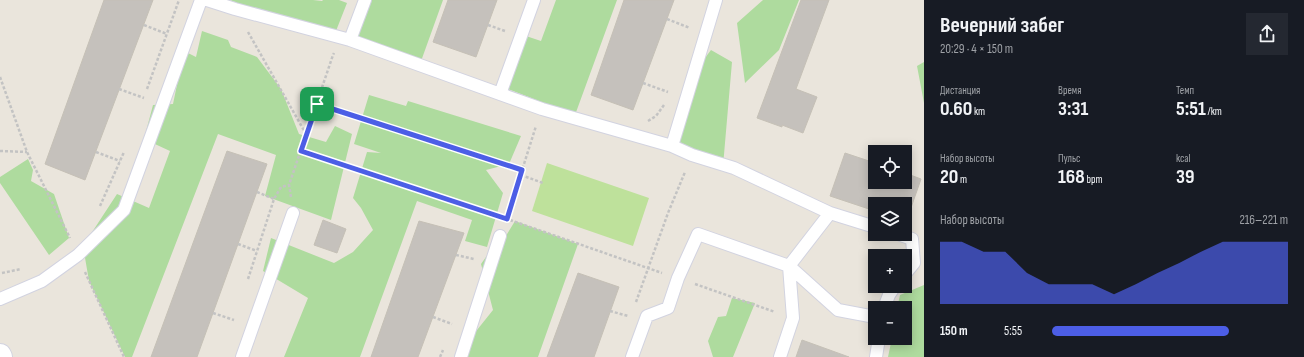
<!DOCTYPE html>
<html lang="ru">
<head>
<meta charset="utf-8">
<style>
	:root { --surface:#171b24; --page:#242831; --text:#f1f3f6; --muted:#9ea1a6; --accent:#4c5ee6 }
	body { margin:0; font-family:"Sofia Sans Condensed",sans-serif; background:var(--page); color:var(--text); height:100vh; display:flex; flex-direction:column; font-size:15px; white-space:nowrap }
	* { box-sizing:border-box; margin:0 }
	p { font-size:13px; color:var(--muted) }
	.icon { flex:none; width:22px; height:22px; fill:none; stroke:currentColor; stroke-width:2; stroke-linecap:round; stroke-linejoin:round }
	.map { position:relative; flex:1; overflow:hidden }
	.details { display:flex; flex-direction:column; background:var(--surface); width:380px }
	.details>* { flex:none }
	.tools { position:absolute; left:868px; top:145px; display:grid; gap:8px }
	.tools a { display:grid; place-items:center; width:44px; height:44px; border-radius:0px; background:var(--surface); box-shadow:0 2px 10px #0003; font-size:20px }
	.pin { position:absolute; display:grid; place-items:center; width:34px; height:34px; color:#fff; margin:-17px; border-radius:8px; box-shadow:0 2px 6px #0006 }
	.round { display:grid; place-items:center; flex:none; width:42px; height:42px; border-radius:0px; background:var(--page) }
	.summary { display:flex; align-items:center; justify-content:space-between; height:68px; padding:0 16px }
	h1 { font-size:22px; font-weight:700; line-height:30px }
	.stats { display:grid; grid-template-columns:repeat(3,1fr); gap:6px; height:68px; padding:4px 16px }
	.stats div { display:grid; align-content:center }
	.stats b { font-size:20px; font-weight:700 }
	.stats small { font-size:11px; font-weight:400 }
	.stats p { font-size:11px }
	.chart { height:112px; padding:8px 16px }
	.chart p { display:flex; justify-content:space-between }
	.chart svg { width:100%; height:72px; margin-top:4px; fill:var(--accent); opacity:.7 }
	ul { padding:0 16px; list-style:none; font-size:13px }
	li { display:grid; grid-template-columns:64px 48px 1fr; align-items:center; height:30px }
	li i { height:10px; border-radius:5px; background:var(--accent) }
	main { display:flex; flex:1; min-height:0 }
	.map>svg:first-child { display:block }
	.green { fill:#aedb9e }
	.pitch { fill:#bee19b }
	.building { fill:#c5c1bc; stroke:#c5c0b6 }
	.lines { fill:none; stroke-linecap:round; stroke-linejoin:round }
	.service-casing { stroke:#d2d3e0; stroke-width:14 }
	.secondary-casing { stroke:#d2d3e0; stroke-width:24 }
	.path { stroke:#c3c3c3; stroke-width:2.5; stroke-dasharray:3 2; stroke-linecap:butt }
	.service { stroke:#fff; stroke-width:12 }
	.secondary { stroke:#fff; stroke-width:22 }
	.route-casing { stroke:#fff; stroke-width:8 }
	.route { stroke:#4c5ee6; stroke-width:5 }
</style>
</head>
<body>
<main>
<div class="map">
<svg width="924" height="357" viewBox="0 0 924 357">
	<rect width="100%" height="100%" fill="#eae5dc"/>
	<path class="green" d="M 230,0 L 313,0 L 322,1 L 323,0 L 339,0 L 347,3 L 332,41 Z
		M 367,0 L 443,0 L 420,64 L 356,41 Z
		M 556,0 L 617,0 L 575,115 L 508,89 L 523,35 L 541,41 Z
		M 763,0 L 799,0 L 779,50 L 745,83 L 737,23 Z
		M 202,31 L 228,40 L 231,47 L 257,57 L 281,89 L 299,134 L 326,142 L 335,126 L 352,134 L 331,220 L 265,196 L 276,155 L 218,134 L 132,357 L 125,357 L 89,281 L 83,246 L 117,194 L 149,208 L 170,151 L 144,139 L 153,105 L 173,104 L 184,51 L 196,57 Z
		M 711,50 L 732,62 L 723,166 L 669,147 L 684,86 Z
		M 924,62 L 924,103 L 917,66 Z
		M 369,95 L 406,106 L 408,101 L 521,136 L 509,164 L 486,170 L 503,193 L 487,247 L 465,241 L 472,220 L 417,201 L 360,357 L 284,357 L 308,298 L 263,271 L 271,238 L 334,263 L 353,252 L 373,230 L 361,208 L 353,198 L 367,152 L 381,153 L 354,144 Z
		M 28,159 L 33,170 L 31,181 L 54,194 L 69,238 L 49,255 L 0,183 L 0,177 Z
		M 515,221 L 578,244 L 538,357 L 465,357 L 465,345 L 493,310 L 481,264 L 491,250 L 504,239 Z
		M 924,285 L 924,357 L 888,357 L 892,338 L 905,338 L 905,308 L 897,308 L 900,295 Z
		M 732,298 L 755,303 L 733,357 L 713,357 L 708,341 L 718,317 L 726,316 Z"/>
	<path class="pitch" d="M 547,163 L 649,198 L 633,246 L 532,211 Z"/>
	<path class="building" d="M 104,0 L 153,0 L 85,180 L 45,164 Z
		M 448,0 L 497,0 L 476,57 L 433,42 Z
		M 624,0 L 674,0 L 633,110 L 591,95 Z
		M 801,0 L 829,0 L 796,89 L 817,97 L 803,133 L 782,125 L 782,127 L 757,118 Z
		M 227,151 L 267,164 L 197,357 L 151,357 Z
		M 845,153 L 875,163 L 875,182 L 905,182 L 905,173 L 921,179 L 906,222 L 905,221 L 905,204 L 875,204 L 875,211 L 830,196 Z
		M 323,220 L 346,229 L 337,253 L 314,245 Z
		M 419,221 L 464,233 L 418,357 L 371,357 Z
		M 578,273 L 619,287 L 594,357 L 547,357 Z
		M 802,340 L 849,357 L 796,357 Z"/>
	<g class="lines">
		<g class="service-casing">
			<path id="service" d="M 207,0 L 235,9 L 350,40 L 542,109 L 672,146 L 692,155 L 734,168 L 830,213 L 875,227
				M 350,40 L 365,0
				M 500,94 L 534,0
				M 672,146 L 716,0
				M 898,234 L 912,239 L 914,263 L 905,274
				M 0,299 L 42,281 L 78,255 L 124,210 L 201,0
				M 884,308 L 889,295 L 895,286
				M 242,357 L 293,213
				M 461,357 L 500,236
				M 632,357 L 647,316 L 668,308 L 678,278 L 698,234 L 789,266 L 838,310 L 875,317
				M 780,357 L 793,318 L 789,266 L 830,213
				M 876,357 L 879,338"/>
		</g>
		<g class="secondary-casing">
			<path id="secondary" d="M 0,355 L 1,357"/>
		</g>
		<path class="path" d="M 667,19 L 690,28
			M 144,25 L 167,34
			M 488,25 L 505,31
			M 248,32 L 306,134
			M 0,77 L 27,152 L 70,238
			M 643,83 L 668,92
			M 119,89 L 144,98
			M 147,89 L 179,0
			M 317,104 L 522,170
			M 648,121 L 656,116 L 664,105
			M 0,151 L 27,152
			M 301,151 L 501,217
			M 96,152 L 120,161
			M 521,175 L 543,183
			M 257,192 L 274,199
			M 291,197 L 289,185 L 333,55 L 334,53
			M 100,206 L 124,152
			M 510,220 L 662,273
			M 506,221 L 536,126
			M 238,244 L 257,251
			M 456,255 L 474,259
			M 85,272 L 124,357
			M 2,273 L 21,269
			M 248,279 L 274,199 L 281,187 L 289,185
			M 695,284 L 775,312
			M 636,302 L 668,213 L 685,172
			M 610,311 L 628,316
			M 213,313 L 234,320
			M 433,317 L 452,324
			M 440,357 L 443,350"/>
		<use href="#service" class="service"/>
		<use href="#secondary" class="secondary"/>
	</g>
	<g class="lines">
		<g class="route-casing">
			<path id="route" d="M 317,104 L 522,170 L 507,219 L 301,151 Z"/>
		</g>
		<use href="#route" class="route"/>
	</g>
</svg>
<div class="tools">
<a><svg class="icon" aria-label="locate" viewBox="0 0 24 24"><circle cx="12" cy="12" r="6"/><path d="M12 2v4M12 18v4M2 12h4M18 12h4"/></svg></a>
<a><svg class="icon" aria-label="layers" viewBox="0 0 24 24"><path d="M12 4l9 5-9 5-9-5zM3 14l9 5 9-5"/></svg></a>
<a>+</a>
<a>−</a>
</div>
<div class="pin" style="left:317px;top:104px;background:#1e9e55"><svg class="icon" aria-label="arrive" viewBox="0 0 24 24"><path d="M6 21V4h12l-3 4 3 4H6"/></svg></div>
</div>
<section class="details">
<div class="summary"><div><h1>Вечерний забег</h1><p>20:29 · 4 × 150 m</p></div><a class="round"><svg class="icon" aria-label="share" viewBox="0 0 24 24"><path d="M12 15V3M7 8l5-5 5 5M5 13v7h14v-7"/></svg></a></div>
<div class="stats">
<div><p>Дистанция</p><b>0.60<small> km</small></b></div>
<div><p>Время</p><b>3:31</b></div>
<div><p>Темп</p><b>5:51<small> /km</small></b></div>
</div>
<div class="stats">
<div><p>Набор высоты</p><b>20<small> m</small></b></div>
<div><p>Пульс</p><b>168<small> bpm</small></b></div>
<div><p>kcal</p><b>39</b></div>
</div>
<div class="chart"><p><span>Набор высоты</span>216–221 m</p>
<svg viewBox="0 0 160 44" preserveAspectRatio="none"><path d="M0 44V6L10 6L20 12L30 12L40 25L50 32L60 32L70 32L80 38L90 32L100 25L110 19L120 12L130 6L140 6L150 6L160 6V44z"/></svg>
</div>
<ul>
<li><b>150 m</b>5:55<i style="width:75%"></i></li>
</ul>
</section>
</main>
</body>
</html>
